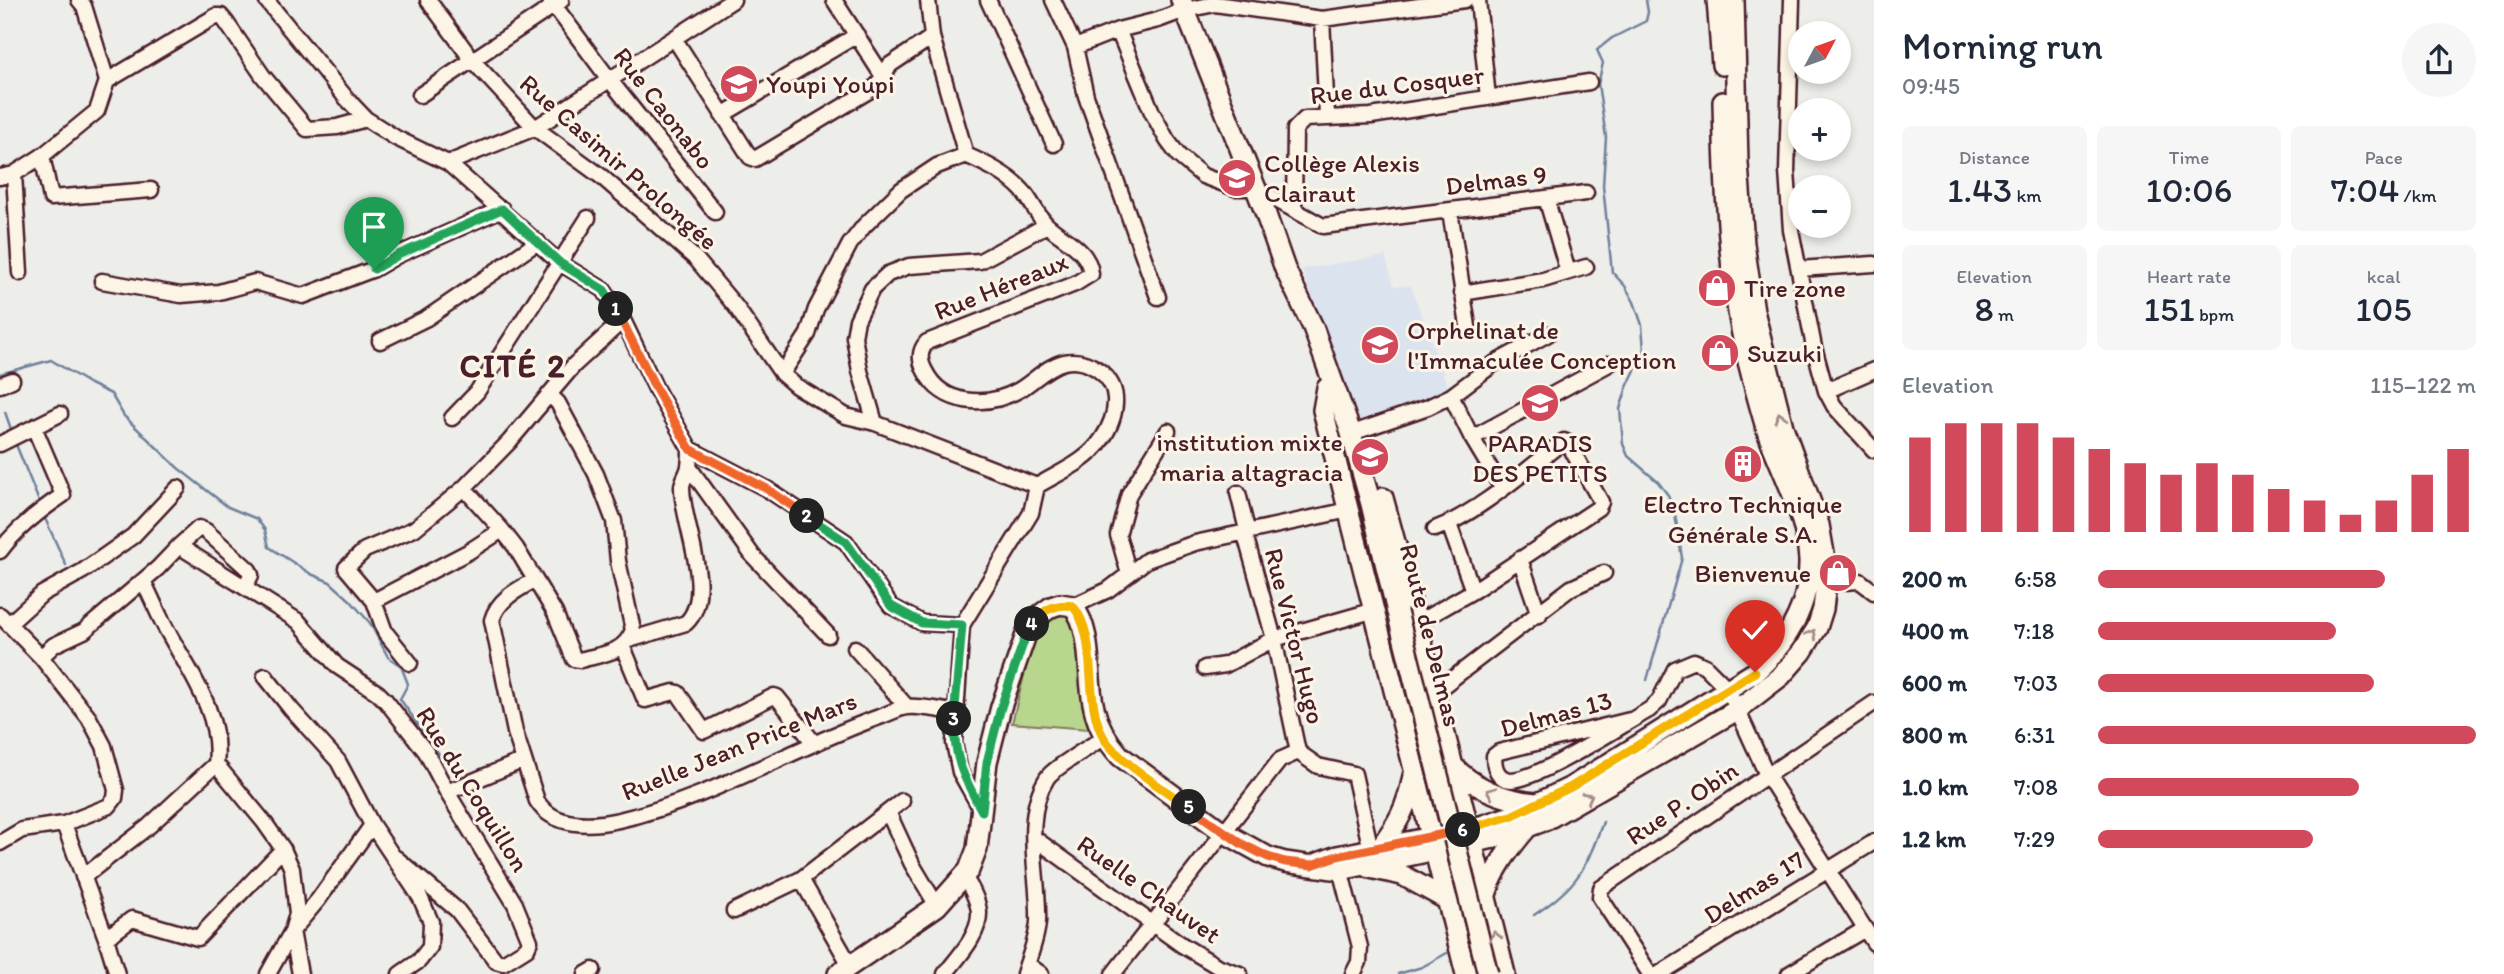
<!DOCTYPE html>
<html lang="en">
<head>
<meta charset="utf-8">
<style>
	:root { --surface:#fff; --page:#f6f6f7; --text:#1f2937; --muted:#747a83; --accent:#d1495b }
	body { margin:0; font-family:Itim,sans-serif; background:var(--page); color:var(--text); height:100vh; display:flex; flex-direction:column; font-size:26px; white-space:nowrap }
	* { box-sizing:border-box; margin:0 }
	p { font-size:23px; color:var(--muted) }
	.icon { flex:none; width:38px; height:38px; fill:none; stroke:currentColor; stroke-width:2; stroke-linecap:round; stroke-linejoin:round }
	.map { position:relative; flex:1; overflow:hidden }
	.panel { display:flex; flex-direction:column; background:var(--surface); width:630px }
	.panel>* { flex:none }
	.needle { width:46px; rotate:49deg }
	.buttons { position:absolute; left:1788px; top:21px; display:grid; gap:14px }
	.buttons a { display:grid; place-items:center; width:63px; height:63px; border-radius:50%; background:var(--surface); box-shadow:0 4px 10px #0003; font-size:35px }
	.pin { position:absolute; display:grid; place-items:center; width:60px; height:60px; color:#fff; margin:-72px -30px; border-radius:50% 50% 50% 0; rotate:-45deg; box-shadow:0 0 7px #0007 }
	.pin .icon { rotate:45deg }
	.km { position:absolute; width:35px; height:35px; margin:-18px; border-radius:50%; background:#222; color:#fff; font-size:19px; line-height:35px; text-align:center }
	.round { display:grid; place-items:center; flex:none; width:74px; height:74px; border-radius:37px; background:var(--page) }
	.summary { display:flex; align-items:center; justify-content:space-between; height:119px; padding:0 28px }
	h1 { font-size:38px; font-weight:600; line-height:52px }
	.metrics { display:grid; grid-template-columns:repeat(3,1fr); gap:10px; height:119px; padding:7px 28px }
	.metrics div { display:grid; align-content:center; border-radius:10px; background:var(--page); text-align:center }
	.metrics b { font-size:35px; font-weight:600 }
	.metrics small { font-size:19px; font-weight:400 }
	.metrics p { font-size:19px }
	.chart { height:196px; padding:14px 28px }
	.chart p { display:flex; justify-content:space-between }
	.chart svg { width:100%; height:126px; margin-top:7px; stroke:var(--accent); stroke-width:6 }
	ul { padding:0 28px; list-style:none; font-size:23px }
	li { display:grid; grid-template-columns:112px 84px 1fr; align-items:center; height:52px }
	li i { height:18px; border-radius:9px; background:var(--accent) }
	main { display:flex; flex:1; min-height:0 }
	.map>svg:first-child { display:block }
	.built { fill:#dbe3ee }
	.green { fill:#b8d68e; stroke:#817a5c; stroke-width:2 }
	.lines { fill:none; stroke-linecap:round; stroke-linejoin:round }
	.stream { stroke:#6f819c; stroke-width:2.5 }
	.minor-casing { stroke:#4a1f2b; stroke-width:19 }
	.major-casing { stroke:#4a1f2b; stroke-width:24 }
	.minor { stroke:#fcf5e5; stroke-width:14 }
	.major { stroke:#fcf5e5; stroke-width:19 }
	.major-bridge-casing { stroke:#4a1f2b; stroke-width:24; stroke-linecap:butt }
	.major-bridge { stroke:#fcf5e5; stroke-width:19 }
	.oneway { stroke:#a38a88 }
	.split-1-casing { stroke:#fff; stroke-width:14 }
	.split-2-casing { stroke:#fff; stroke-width:14 }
	.split-3-casing { stroke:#fff; stroke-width:14 }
	.split-4-casing { stroke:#fff; stroke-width:14 }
	.split-5-casing { stroke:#fff; stroke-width:14 }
	.split-6-casing { stroke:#fff; stroke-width:14 }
	.split-7-casing { stroke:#fff; stroke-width:14 }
	.split-1 { stroke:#22a559; stroke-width:9 }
	.split-2 { stroke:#f0652b; stroke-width:9 }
	.split-3 { stroke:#22a559; stroke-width:9 }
	.split-4 { stroke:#22a559; stroke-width:9 }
	.split-5 { stroke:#f5b400; stroke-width:9 }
	.split-6 { stroke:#f0652b; stroke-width:9 }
	.split-7 { stroke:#f5b400; stroke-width:9 }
	.labels { text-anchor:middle; stroke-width:6; stroke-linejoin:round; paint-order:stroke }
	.poi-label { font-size:26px; fill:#4a1f2b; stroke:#fcf5e5; text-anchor:start }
	.street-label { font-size:26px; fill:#4a1f2b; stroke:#fcf5e5 }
	.district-label { font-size:33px; font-weight:bold; letter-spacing:2px; fill:#4a1f2b; stroke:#fcf5e5 }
</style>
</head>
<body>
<main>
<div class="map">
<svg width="1874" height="974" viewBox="0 0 1874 974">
	<rect width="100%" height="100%" fill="#edede9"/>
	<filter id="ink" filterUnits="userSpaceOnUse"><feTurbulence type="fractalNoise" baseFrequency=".0143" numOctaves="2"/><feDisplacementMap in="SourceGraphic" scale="14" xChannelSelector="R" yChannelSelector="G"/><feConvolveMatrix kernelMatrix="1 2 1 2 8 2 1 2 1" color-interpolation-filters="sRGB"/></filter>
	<g filter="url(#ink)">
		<path class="built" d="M 1385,256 L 1394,286 L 1411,286 L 1448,388 L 1416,408 L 1357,425 L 1302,269 Z"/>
		<path class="green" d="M 1069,612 L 1076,620 L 1088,729 L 1012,723 L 1034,636 L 1049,616 Z"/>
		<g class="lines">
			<path class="stream" d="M 1646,0 L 1648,12 L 1646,21 L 1612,38 L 1597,50 L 1603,63 L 1598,84 L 1606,137 L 1603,186 L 1612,272 L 1625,286 L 1634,302 L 1642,325 L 1644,351 L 1627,387 L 1620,409 L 1623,444 L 1628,456 L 1658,482 L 1668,495 L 1674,508 L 1682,558 L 1647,680
				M 0,374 L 51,360 L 90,384 L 111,394 L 124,416 L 178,468 L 228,507 L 257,519 L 265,530 L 269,547 L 311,574 L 330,582 L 350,600 L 370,623 L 388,657 L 401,666 L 408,684 L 400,699 L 444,761
				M 5,412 L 12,432
				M 15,442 L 40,504
				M 43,514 L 66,565
				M 1534,915 C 1578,886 1585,870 1603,822
				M 1398,974 L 1422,967 L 1447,953"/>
			<g class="minor-casing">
				<path id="minor" d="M 79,0 L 84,6 L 107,81
					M 266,0 L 347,99 L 366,119 L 396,138 L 448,163 L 560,263 L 604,290 L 623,320 L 657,391 L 690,449 L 767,489 L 846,542 L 891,606 L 922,623 L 962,625 L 954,743 L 960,772 L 982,811
					M 428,0 L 473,61 L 535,128 L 602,177 L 696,259 L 736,307 L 782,374 L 796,386 L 846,416 L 875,423 L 1037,486
					M 550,0 L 609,79 L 715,212
					M 834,0 L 884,78
					M 928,0 L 932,37 L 966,155 C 986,164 1007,174 1022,190 C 1032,201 1037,216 1048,226 C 1064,240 1089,250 1091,274 L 1075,284 L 927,342 C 919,351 919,360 925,371 C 942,406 987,408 1019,390 C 1033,382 1047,366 1064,362 C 1087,357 1114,375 1115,398 C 1116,412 1110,428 1102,439 C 1087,462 1060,472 1037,486 L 1031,513 L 962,625
					M 988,0 L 1054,144
					M 1053,0 L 1075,47 L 1086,96 L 1158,297
					M 1478,0 L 1488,98
					M 1792,0 L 1787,171 L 1791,230 L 1814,347 L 1826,391 L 1834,406 L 1874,450
					M 1322,19 L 1327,116
					M 1118,30 L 1152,112 L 1167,140 L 1179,156 L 1203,176 L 1235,188 L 1255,188 L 1323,226 L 1586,193
					M 674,38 L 750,157 L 755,159 L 877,86 L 890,65 L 932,37
					M 1075,47 L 1118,30 L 1158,20 L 1185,10 L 1215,4 L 1322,19 L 1465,0
					M 107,81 L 216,16 L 221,16 L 226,22 L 263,76 L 307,129 L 337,127 L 366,119
					M 420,95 L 561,1
					M 722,115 L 857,35
					M 42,156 L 51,198 L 151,190
					M 448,163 L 535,128 L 733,0
					M 14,174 L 20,273
					M 0,177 L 14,174 L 42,156 L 97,111 L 107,81
					M 1546,198 L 1568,272
					M 1294,210 L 1295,129 L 1305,119 L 1371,116 L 1589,82
					M 1450,211 L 1468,326
					M 1799,269 L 1874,264
					M 102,281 L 181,295 L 219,292 L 255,282 L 303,296 L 374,269 L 398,255 L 502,209
					M 1462,293 L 1543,280 L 1586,267
					M 380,341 L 427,318 L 538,242
					M 782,374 L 808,334 L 816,309 L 850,244 L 864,226 L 901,190 L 937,166 L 966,155
					M 0,385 L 12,380
					M 1826,391 L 1874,370
					M 1451,396 L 1472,438 L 1502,488
					M 452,418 L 477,392 L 588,218
					M 875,423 L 860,371 L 854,337 L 857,320 L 872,289 L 888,274 L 909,266 L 980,261 L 1047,225
					M 1361,430 L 1428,407 L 1451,396 L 1495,363 L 1548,334
					M 1472,438 L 1609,364
					M 0,444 L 60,414
					M 689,467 L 753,556 L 828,635
					M 464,488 L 502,530 L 516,548 L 555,613 L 574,659 L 580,660 C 602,654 624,654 633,630 L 618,561 L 614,521 L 596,474 L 558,403 L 550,395
					M 1238,493 L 1247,530
					M 1449,524 L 1473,591
					M 1244,531 L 1274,639 L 1298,752
					M 179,546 L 298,621 L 337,666 L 378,693 L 386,701 L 426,752 L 447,792 L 515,904 L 530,941 L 527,948 L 503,963 L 496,961 L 457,910 L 396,858
					M 0,551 C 17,528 39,511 63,495 L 34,427
					M 1520,559 L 1539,615
					M 1129,574 L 1118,535 L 1129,494 L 1168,431
					M 535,580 C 517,590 498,599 492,620 L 515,732 L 537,801 C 553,828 592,826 619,820 C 711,799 794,747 882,716 C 890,713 899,708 907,707 C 921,705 940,711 955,712
					M 143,581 C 152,598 159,617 169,634 C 191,674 222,716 216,764
					M 1826,583 L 1860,581 L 1874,592
					M 374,601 L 346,568 L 365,550 L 414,529 L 464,488 L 509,442 L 574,365 L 623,320
					M 1073,606 L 1108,590 L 1147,560 L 1195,543 L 1349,510
					M 0,615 L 41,657 L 89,718 L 104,746 L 116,790 L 115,798 L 109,806 L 64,824 L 22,830 L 0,843
					M 10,623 L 42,594 L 83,571 L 133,536 L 178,488
					M 1417,623 L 1473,591 L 1598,508 L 1601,502 L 1568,443 L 1564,441 C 1526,470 1478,513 1435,529
					M 629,640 L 686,623 C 717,593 681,523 682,486 C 683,479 688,473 689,466 C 690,460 690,455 690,449
					M 623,647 L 645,700 L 674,692 L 678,693 L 704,731 L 774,696 L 777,697 L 814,743
					M 855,648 L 907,707
					M 41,657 L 54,645 L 84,631 L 158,568 L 179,546 L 199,528 L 206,531 L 249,570 L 251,575 L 245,587
					M 410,663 L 385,632 L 374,601 L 468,552 L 502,530
					M 1205,668 L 1225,665 L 1274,639 L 1375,610
					M 265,676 L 291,709 L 338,761 L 372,825 L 420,897 L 431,922 L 430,947 L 419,961 L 400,974
					M 1435,692 L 1571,588 L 1604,573
					M 1630,720 L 1499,752 L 1494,756 C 1494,767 1498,780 1511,780 C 1538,780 1620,726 1649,710 L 1659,701 L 1675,669 L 1694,661 L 1705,666 L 1728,689 L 1767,775 L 1874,943
					M 1298,752 L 1318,766 L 1354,774 L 1371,850
					M 216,764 L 264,822 L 283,849 L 292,869 L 297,914 L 292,931 L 300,974
					M 447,792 L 524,760
					M 888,812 L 912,864 L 937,906
					M 64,824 L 106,938 L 117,974
					M 1034,838 L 1182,945 L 1217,966 L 1240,974
					M 1338,861 L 1360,947 L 1359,962 L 1353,974
					M 83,877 L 149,826 L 216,764
					M 801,879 L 850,965
					M 734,911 L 801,879 L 902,801
					M 106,938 L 132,919 L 198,938 L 283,849
					M 1027,964 L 1041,974
					M 268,974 L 292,931 L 318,900 L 372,825
					M 586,974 L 593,970
					M 945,974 C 958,957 980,935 979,912 C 978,899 970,886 964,876
					M 1024,974 C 1029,957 1037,939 1038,922 C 1040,876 1021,819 1047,778 C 1053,768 1092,746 1104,737
					M 1113,974 L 1280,760 L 1298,752
					M 1650,974 L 1600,897 L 1601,888 L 1874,703
					M 1659,974 L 1874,842
					M 1789,974 L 1865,929"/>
			</g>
			<g class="major-casing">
				<path id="major" d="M 1181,0 L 1264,209 L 1285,269 L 1313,327 L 1350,430 L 1371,504 L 1397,612
					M 1717,0 L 1722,65
					M 1327,388 L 1323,410 L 1466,974
					M 1383,498 L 1417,623 L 1505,974
					M 1452,765 C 1475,789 1503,800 1536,803
					M 1379,849 C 1398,823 1407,808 1413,776
					M 1313,865 L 1337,856 L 1472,829 L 1511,816 L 1571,787 L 1755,672 C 1787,643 1810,605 1809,560 C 1807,517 1783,474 1768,434 C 1762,415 1757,396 1752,377 C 1728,289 1725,193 1723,102
					M 1370,868 L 1402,875 L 1449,901
					M 1485,898 C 1493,870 1508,850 1527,828
					M 838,974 L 937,906 L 969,870 L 977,849 L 987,762 L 1001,707 L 1028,629 L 1036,618 L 1051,607 L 1060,604 L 1073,606 C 1094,633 1086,676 1094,708 C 1098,727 1107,741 1120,756 L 1223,832 L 1268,857 L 1285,862 L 1340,870 L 1350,868 L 1504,836 L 1546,820 L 1737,710 L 1781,676 L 1802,652 L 1817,628 L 1823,609 L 1826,583 L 1826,565 L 1819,525 L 1783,427 L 1754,311 L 1744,244 L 1738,164 L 1734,0"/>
			</g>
			<use href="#minor" class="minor"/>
			<use href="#major" class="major"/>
			<g class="major-bridge-casing">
				<path id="major-bridge" d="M 1397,612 L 1488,974"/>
			</g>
			<use href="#major-bridge" class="major-bridge"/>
		</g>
		<defs><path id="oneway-chevron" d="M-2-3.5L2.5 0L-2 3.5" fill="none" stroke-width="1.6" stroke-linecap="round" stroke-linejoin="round" transform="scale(1.75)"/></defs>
		<g class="oneway">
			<use href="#oneway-chevron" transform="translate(1780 417) rotate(-106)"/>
			<use href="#oneway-chevron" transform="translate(1812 634) rotate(-61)"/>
			<use href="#oneway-chevron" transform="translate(1491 792) rotate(-157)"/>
			<use href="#oneway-chevron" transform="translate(1588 797) rotate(-29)"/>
			<use href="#oneway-chevron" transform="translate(1495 936) rotate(-104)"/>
		</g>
	</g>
	<g class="lines" filter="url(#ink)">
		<g class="split-1-casing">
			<path id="split-1" d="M 374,269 L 398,255 L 502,209 L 560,263 L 604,290 L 616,309"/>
		</g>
		<g class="split-2-casing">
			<path id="split-2" d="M 616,309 L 657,391 L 690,449 L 767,489 L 807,516"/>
		</g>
		<g class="split-3-casing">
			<path id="split-3" d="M 807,516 L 846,542 L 891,606 L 922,623 L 962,625 L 954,719"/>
		</g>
		<g class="split-4-casing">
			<path id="split-4" d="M 954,719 C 954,760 963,776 982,811 L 987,762 L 1001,707 L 1028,629 L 1032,624"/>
		</g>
		<g class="split-5-casing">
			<path id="split-5" d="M 1032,624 C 1043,610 1055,603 1073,606 C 1100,639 1082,700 1104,738 C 1119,762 1165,790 1189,807"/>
		</g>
		<g class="split-6-casing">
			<path id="split-6" d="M 1189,807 L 1242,844 L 1268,857 L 1285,862 L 1312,865 L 1337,856 L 1463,830"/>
		</g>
		<g class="split-7-casing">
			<path id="split-7" d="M 1463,830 L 1511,816 L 1571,787 L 1755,672"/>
		</g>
		<use href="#split-1" class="split-1"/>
		<use href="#split-2" class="split-2"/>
		<use href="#split-3" class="split-3"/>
		<use href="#split-4" class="split-4"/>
		<use href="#split-5" class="split-5"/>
		<use href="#split-6" class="split-6"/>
		<use href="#split-7" class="split-7"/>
	</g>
	<defs>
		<g id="school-disc" transform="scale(2.0125)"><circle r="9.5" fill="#d1495b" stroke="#fcf5e5"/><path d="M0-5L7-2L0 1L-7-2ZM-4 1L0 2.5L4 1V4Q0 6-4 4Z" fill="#fff"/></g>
		<g id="university-disc" transform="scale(2.0125)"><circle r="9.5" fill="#d1495b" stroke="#fcf5e5"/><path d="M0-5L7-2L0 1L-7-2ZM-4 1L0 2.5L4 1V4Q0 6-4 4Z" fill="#fff"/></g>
		<g id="shop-disc" transform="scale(2.0125)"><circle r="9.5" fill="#d1495b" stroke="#fcf5e5"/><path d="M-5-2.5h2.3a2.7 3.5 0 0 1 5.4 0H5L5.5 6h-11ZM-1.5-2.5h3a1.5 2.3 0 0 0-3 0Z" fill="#fff"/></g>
		<g id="building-disc" transform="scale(2.0125)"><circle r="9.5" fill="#d1495b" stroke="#fcf5e5"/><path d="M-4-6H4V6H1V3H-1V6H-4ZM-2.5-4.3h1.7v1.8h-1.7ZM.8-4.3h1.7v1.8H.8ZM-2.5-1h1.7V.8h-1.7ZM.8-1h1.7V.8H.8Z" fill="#fff"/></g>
	</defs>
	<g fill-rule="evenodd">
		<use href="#school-disc" x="739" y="84"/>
		<use href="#university-disc" x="1237" y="178"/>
		<use href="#shop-disc" x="1717" y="288"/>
		<use href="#school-disc" x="1380" y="345"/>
		<use href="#shop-disc" x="1720" y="353"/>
		<use href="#school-disc" x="1540" y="403"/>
		<use href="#school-disc" x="1370" y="457"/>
		<use href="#building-disc" x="1743" y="464"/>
		<use href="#shop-disc" x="1838" y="573"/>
	</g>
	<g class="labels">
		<g class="poi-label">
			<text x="766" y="93">Youpi Youpi</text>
			<text x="1264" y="172">Collège Alexis<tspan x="1264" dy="30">Clairaut</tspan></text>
			<text x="1744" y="297">Tire zone</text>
			<text x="1407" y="339">Orphelinat de<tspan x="1407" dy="30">l'Immaculée Conception</tspan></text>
			<text x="1747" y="362">Suzuki</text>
			<text x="1343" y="451" text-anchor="end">institution mixte<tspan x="1343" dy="30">maria altagracia</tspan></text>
			<text x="1540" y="452" text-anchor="middle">PARADIS<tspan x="1540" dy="30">DES PETITS</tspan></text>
			<text x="1743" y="513" text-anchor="middle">Electro Technique<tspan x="1743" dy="30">Générale S.A.</tspan></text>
			<text x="1811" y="582" text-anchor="end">Bienvenue</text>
		</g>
		<g class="street-label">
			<text transform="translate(1397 85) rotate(-7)" y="9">Rue du Cosquer</text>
			<text transform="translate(664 108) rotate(52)" y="9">Rue Caonabo</text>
			<text transform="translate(619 162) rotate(41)" y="9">Rue Casimir Prolongée</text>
			<text transform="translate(1496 180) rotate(-7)" y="9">Delmas 9</text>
			<text transform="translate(1001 286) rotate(-22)" y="9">Rue Héreaux</text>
			<text transform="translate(1431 635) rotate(76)" y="9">Route de Delmas</text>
			<text transform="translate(1295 636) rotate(76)" y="9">Rue Victor Hugo</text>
			<text transform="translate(1556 714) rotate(-15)" y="9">Delmas 13</text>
			<text transform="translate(739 746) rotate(-22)" y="9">Ruelle Jean Price Mars</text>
			<text transform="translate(473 789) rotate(58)" y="9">Rue du Coquillon</text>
			<text transform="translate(1682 803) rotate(-34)" y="9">Rue P. Obin</text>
			<text transform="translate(1754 887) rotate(-32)" y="9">Delmas 17</text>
			<text transform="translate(1149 889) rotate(35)" y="9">Ruelle Chauvet</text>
		</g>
		<g class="district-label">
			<text x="513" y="377">CITÉ 2</text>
		</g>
	</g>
</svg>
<div class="buttons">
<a><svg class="needle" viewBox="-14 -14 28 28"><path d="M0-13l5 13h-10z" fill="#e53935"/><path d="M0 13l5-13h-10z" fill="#747a83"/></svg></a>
<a>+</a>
<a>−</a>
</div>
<div class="pin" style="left:374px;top:269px;background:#1e9e55"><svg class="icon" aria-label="arrive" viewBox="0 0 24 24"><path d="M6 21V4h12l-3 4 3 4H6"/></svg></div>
<div class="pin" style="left:1755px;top:672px;background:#d93025"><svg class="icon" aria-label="check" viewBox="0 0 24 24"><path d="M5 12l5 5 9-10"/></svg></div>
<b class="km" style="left:616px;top:309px">1</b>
<b class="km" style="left:807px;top:516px">2</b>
<b class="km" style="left:954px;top:719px">3</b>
<b class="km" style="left:1032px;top:624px">4</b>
<b class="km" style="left:1189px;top:807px">5</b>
<b class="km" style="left:1463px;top:830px">6</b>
</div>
<section class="panel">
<div class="summary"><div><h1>Morning run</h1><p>09:45</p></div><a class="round"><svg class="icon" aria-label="share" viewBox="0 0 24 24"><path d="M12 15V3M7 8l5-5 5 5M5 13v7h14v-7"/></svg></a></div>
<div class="metrics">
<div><p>Distance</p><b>1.43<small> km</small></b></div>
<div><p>Time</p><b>10:06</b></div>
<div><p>Pace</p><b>7:04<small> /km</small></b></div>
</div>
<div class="metrics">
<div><p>Elevation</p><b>8<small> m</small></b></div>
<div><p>Heart rate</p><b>151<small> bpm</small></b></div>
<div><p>kcal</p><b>105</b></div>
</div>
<div class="chart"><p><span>Elevation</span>115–122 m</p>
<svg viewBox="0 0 160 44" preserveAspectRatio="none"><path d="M5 44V11M15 44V6M25 44V6M35 44V6M45 44V11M55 44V15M65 44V20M75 44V24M85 44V20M95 44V24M105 44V29M115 44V33M125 44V38M135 44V33M145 44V24M155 44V15"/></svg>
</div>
<ul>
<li><b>200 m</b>6:58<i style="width:76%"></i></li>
<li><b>400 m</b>7:18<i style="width:63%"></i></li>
<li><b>600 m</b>7:03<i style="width:73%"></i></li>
<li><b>800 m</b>6:31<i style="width:100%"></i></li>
<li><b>1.0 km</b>7:08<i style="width:69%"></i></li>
<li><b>1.2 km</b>7:29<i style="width:57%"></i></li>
</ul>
</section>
</main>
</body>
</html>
